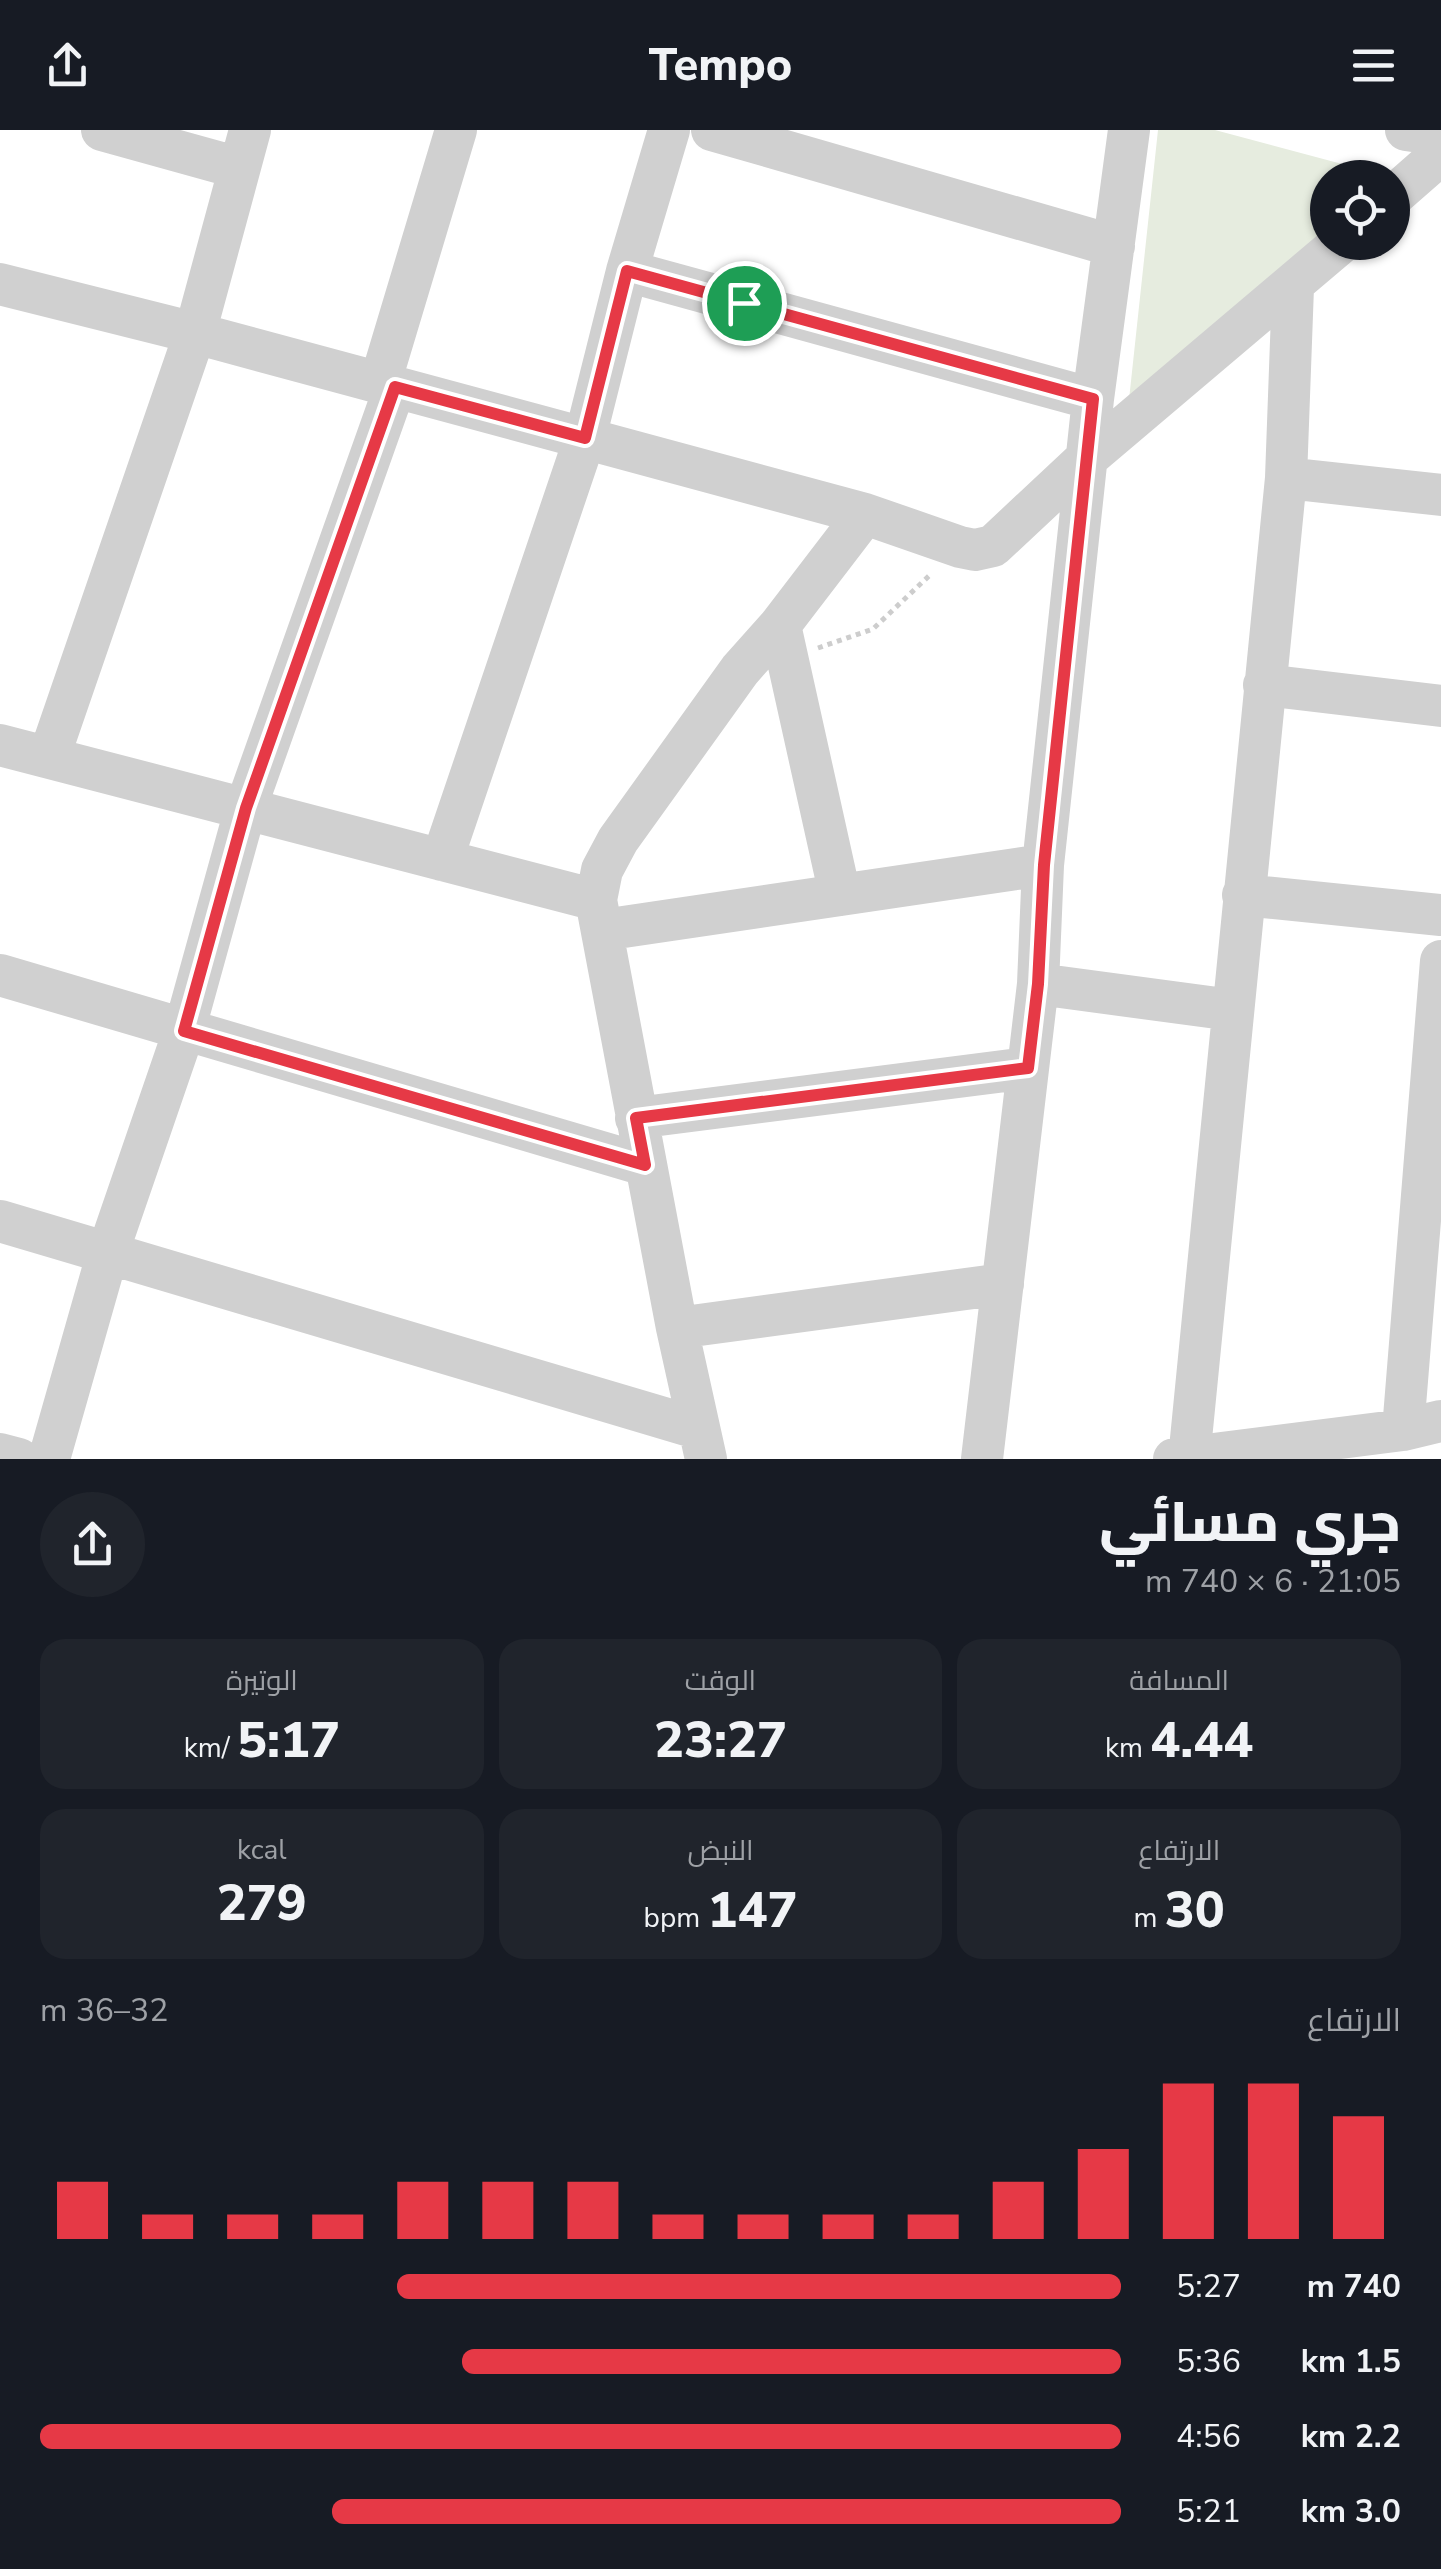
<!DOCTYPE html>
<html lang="ar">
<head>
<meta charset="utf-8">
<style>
	:root { --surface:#171b24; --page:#20242c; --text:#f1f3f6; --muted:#9ea1a6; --accent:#e63946 }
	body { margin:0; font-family:"Nunito Sans",Cairo,sans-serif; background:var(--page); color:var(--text); direction:rtl; height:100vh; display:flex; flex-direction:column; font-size:38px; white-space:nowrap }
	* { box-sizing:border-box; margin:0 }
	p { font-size:32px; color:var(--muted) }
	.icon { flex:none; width:55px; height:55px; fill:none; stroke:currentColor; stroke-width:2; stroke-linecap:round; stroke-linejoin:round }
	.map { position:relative; height:1329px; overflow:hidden; direction:ltr }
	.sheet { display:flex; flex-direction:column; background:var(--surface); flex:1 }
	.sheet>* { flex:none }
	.buttons { position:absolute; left:1310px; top:30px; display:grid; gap:20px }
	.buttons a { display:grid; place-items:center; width:100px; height:100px; border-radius:50%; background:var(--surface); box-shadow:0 2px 8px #0004; font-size:50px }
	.pin { position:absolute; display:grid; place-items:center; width:85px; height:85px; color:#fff; margin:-42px; border:5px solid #fff; border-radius:50%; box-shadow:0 2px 10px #0007 }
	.round { display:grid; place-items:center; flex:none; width:105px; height:105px; border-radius:52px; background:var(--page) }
	.head { display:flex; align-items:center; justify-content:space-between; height:170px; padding:0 40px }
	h1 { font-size:55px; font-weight:800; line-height:75px }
	.metrics { display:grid; grid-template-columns:repeat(3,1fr); gap:15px; height:170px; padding:10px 40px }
	.metrics div { display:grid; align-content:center; border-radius:25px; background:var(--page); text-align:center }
	.metrics b { font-size:50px; font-weight:800 }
	.metrics small { font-size:28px; font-weight:400 }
	.metrics p { font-size:28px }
	.chart { height:280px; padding:20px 40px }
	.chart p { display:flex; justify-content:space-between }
	.chart svg { width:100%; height:180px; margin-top:10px; stroke:var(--accent); stroke-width:6 }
	ul { padding:0 40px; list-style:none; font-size:32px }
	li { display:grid; grid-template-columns:160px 120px 1fr; align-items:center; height:75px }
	li i { height:25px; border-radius:12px; background:var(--accent) }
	header { display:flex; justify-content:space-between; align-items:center; height:130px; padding:0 40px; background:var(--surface); font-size:45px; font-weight:800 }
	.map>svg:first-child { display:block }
	.green { fill:#e6ecdf }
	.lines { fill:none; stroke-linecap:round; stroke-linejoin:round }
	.path { stroke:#cdcdcd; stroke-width:5; stroke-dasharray:5 5; stroke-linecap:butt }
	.minor { stroke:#d0d0d0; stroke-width:42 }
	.route-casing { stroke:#fff; stroke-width:20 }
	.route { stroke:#e63946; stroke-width:12 }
</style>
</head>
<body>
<header><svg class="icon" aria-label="menu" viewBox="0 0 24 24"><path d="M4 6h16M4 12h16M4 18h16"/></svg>Tempo<svg class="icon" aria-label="share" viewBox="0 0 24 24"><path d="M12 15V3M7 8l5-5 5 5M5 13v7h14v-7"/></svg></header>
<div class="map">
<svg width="1441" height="1329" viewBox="0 0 1441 1329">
	<rect width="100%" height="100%" fill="#fff"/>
	<path class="green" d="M 1158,0 L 1215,0 L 1372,42 L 1373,47 L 1328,48 L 1327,112 L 1128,279 Z"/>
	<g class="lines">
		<path class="path" d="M 818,518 L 873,499 L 932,443"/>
		<path class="minor" d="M 102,0 L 239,38
			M 712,0 L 1114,116
			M 1406,0 L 1441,5
			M 1392,67 L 1441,24
			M 627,141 L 1093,269
			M 0,154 L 195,203 L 865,384 L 960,417 L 975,420 L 993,416 L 1087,328 L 1342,112
			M 380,253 L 456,0
			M 1286,348 L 1441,365
			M 780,495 L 840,765
			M 1264,555 L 1441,576
			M 0,615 L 596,770
			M 49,627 L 195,203 L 250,0
			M 442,730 L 585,308 L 627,141 L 669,0
			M 1243,765 L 1441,785
			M 603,800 L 1043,735
			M 0,845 L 645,1035
			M 1038,854 L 1232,880
			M 636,988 L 1028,938
			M 0,1091 L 697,1298
			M 677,1198 L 1003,1154
			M 1403,1300 L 1441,831
			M 0,1324 L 19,1329
			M 49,1329 L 108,1122 L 184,901 L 246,677 L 395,257
			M 706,1329 L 677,1198 L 596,770 L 602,740 L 618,710 L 740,540 L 780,495 L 865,384
			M 982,1329 L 1038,854 L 1043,735 L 1093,269 L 1129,0
			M 1174,1329 L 1403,1300 L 1441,1291
			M 1189,1329 L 1286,348 L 1293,157"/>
	</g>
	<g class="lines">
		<g class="route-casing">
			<path id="route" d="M 627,141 L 1093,269 L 1044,735 L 1038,854 L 1028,938 L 636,988 L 645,1035 L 184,901 L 246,678 L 395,257 L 585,308 Z"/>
		</g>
		<use href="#route" class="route"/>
	</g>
</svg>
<div class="buttons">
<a><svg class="icon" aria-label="locate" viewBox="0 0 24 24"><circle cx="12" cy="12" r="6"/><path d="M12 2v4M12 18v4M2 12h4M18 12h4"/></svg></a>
</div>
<div class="pin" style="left:744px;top:173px;background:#1e9e55"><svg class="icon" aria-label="arrive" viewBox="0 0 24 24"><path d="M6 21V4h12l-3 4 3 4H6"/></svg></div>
</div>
<section class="sheet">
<div class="head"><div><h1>جري مسائي</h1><p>21:05 · 6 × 740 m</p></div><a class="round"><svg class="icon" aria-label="share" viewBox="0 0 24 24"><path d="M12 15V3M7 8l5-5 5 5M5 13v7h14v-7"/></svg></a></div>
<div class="metrics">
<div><p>المسافة</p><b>4.44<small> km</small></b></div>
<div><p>الوقت</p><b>23:27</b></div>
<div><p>الوتيرة</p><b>5:17<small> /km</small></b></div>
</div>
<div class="metrics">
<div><p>الارتفاع</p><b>30<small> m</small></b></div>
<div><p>النبض</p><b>147<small> bpm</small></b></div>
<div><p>kcal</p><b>279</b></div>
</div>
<div class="chart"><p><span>الارتفاع</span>32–36 m</p>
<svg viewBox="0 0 160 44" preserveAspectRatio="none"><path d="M5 44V30M15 44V38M25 44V38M35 44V38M45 44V30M55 44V30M65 44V30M75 44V38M85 44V38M95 44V38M105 44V38M115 44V30M125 44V22M135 44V6M145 44V6M155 44V14"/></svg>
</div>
<ul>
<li><b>740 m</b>5:27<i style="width:67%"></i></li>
<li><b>1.5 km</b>5:36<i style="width:61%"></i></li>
<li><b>2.2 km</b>4:56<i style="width:100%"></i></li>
<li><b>3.0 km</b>5:21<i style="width:73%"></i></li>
</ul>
</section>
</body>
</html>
